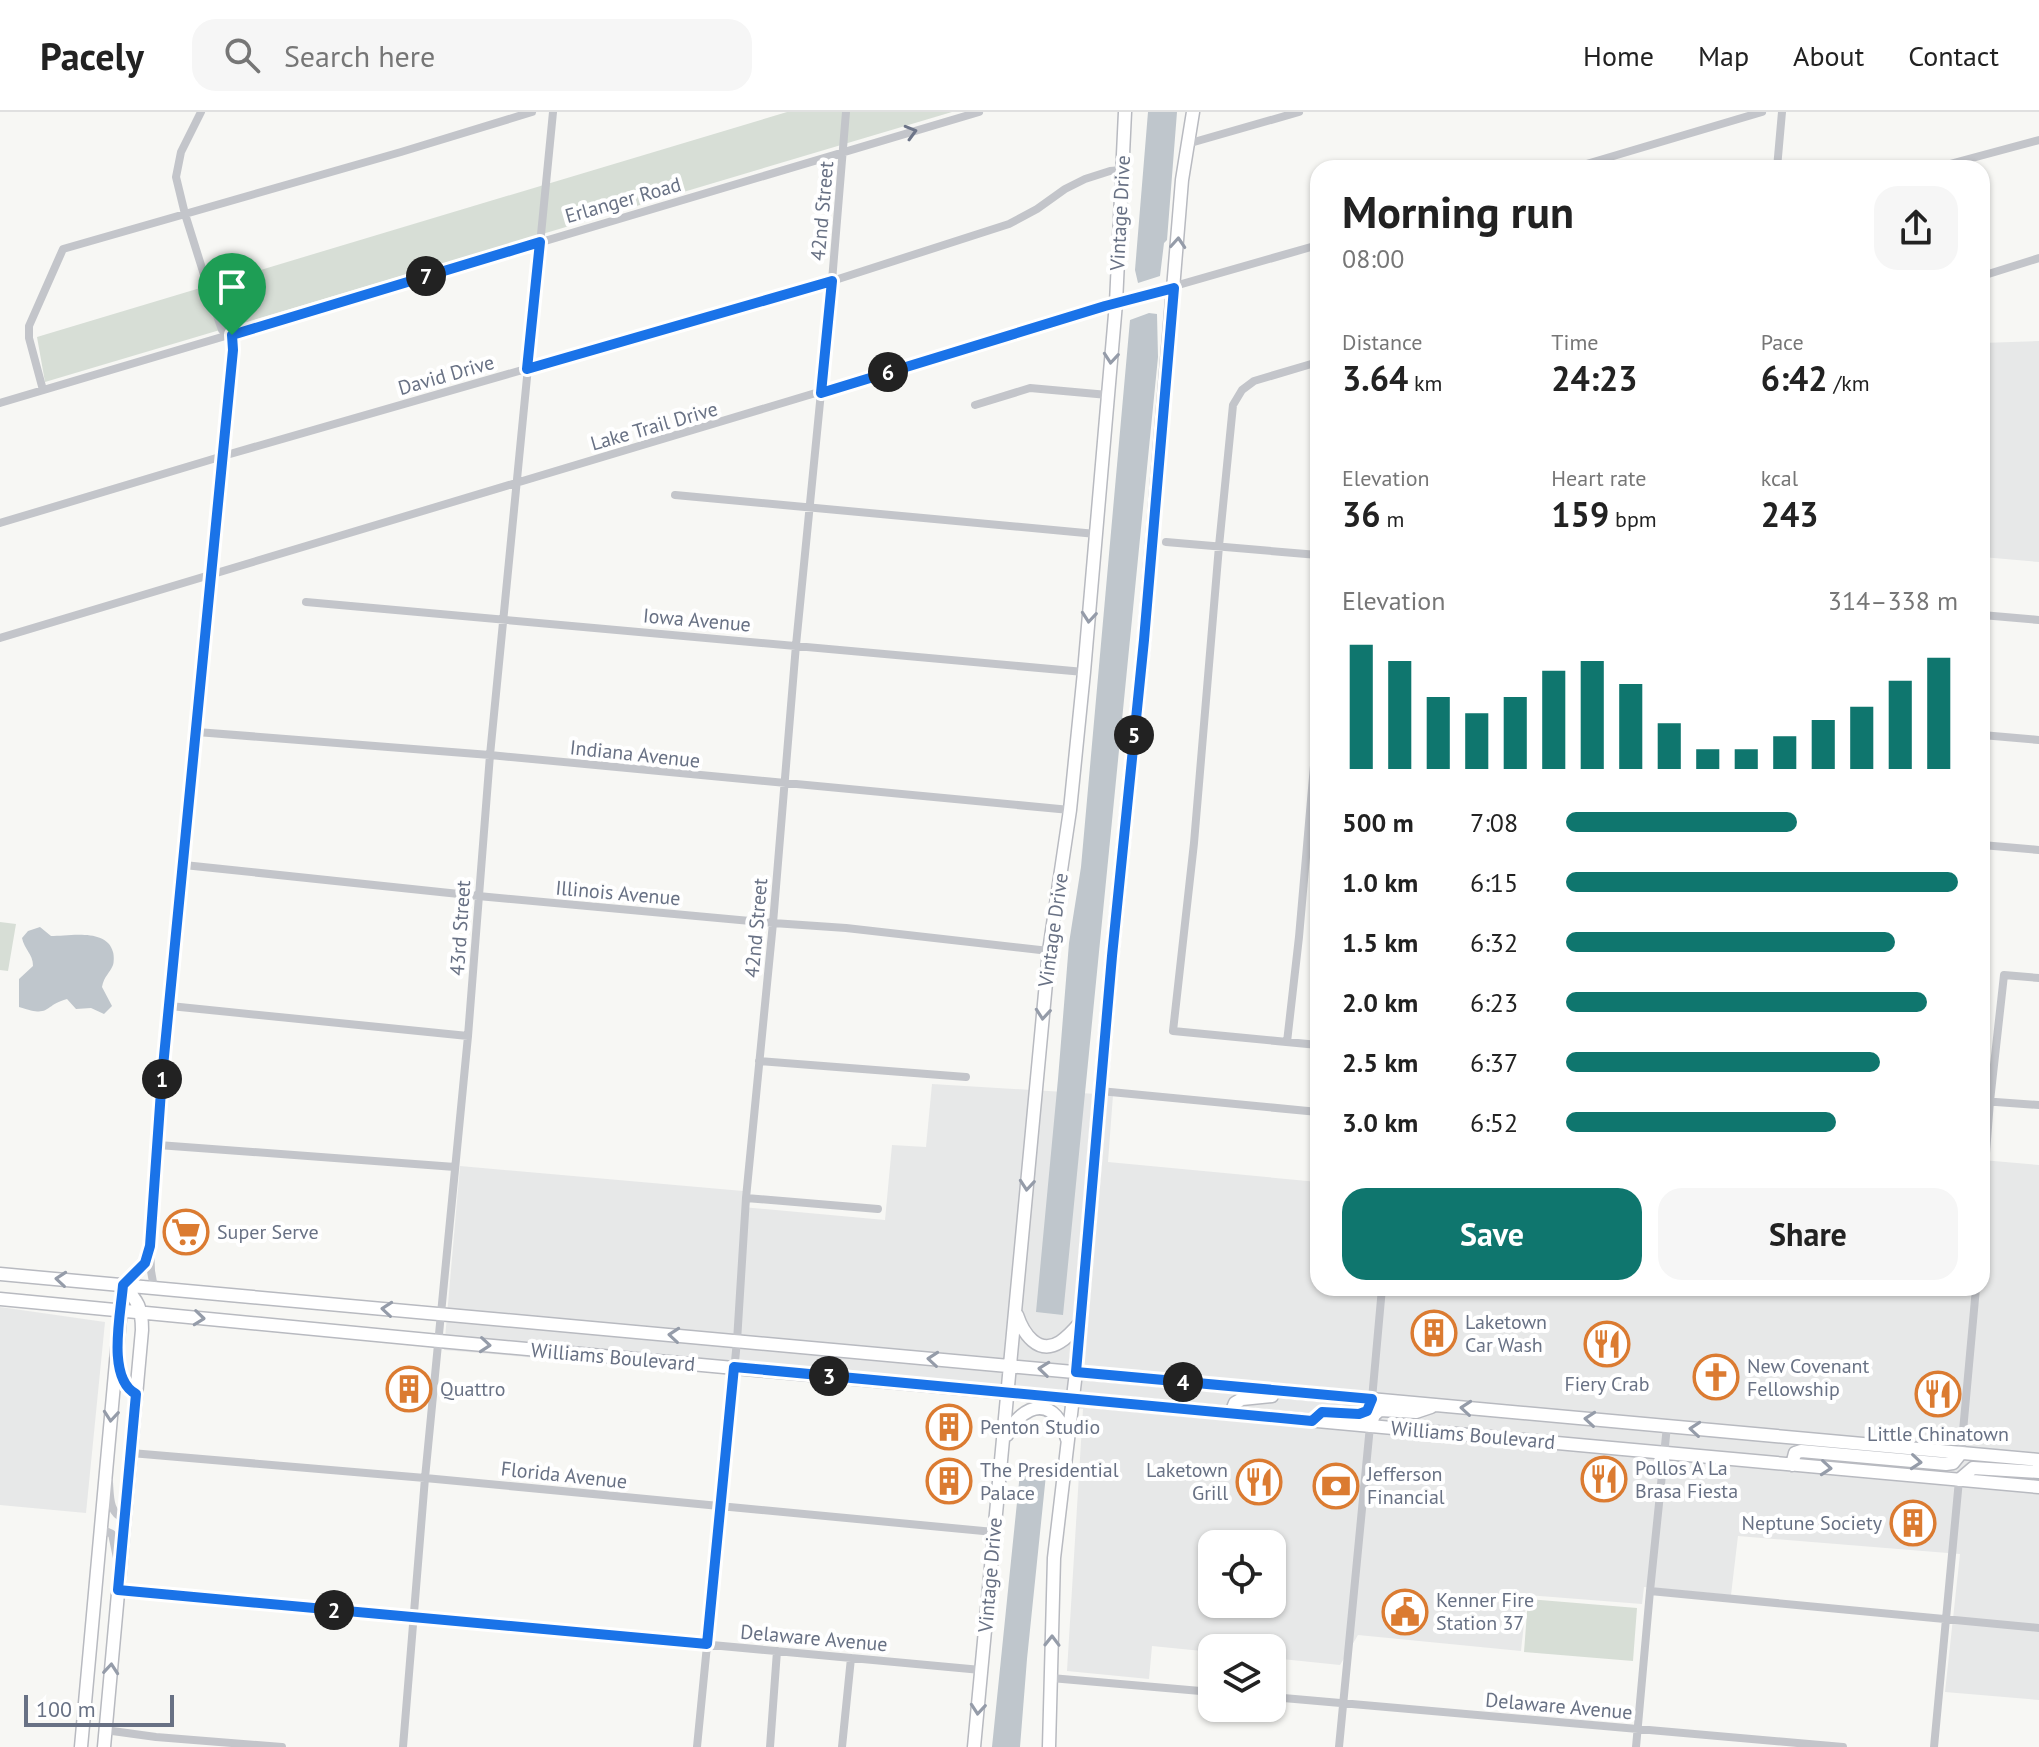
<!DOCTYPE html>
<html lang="en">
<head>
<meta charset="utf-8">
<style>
	:root { --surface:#fff; --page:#f6f6f6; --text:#222; --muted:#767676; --line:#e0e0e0; --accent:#0f766e }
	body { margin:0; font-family:"PT Sans",sans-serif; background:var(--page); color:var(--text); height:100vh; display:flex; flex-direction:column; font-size:30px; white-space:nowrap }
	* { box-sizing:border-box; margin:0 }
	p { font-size:26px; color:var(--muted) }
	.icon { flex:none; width:44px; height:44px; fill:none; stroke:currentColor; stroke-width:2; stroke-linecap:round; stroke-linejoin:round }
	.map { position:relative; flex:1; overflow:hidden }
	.sheet { position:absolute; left:1310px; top:48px; width:680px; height:1136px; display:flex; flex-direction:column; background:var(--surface); border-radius:24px; box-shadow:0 2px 6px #0004 }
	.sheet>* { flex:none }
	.tools { position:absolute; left:1198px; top:1418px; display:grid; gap:16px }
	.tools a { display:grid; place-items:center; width:88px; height:88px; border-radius:16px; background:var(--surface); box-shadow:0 2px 6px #0004; font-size:40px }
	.scale { position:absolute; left:24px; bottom:20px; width:150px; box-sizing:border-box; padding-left:8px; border:4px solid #687184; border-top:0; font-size:22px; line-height:28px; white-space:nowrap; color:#687184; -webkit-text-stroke:6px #fff; paint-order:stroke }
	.pin { position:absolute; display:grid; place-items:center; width:68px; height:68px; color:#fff; margin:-82px -34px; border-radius:50% 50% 50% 0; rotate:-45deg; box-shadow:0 0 8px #0007 }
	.pin .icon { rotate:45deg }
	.km { position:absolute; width:40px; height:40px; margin:-20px; border-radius:50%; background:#222; color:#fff; font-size:22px; line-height:40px; text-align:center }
	.round { display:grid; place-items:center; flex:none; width:84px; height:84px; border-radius:24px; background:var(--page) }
	.headline { display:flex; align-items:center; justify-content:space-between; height:136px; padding:0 32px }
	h1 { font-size:44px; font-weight:700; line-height:60px }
	.stats { display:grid; grid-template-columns:repeat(3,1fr); gap:12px; height:136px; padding:8px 32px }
	.stats div { display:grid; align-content:center }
	.stats b { font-size:34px; font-weight:700 }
	.stats small { font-size:22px; font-weight:400 }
	.stats p { font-size:22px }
	.chart { height:224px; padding:16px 32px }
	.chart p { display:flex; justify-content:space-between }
	.chart svg { width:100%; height:144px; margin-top:8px; stroke:var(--accent); stroke-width:6 }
	.primary-button { display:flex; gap:16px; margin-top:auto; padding:16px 32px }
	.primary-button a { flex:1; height:92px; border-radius:24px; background:var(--accent); color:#fff; font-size:32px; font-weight:700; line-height:92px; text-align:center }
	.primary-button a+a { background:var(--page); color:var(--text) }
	ul { padding:0 32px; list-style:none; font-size:26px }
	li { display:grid; grid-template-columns:128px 96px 1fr; align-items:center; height:60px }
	li i { height:20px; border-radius:10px; background:var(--accent) }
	header { display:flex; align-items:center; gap:48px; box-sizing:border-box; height:112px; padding:0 40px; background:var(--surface); border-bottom:2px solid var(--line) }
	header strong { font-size:38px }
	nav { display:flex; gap:44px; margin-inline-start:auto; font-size:28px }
	.search { width:560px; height:72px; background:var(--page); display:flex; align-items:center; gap:20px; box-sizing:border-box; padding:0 28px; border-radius:24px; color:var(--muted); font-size:30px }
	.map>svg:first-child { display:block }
	.built { fill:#e7e8e8; fill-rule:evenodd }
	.green { fill:#d7ded6 }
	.water { fill:#bfc6cc }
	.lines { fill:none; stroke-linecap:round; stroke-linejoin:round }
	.secondary-casing { stroke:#b8bac0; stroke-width:15 }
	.street { stroke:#c3c5ca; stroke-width:8 }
	.secondary { stroke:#fff; stroke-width:12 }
	.oneway { stroke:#6d7588 }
	.oneway2 { stroke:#959ca9 }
	.route-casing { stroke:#fff; stroke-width:16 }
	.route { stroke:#1a73e8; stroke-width:10 }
	.labels { text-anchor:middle; stroke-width:8; stroke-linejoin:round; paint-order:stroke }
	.street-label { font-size:20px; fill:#687184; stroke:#fff }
	.poi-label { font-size:20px; fill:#687184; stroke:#fff; text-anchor:start }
</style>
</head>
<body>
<header>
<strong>Pacely</strong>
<div class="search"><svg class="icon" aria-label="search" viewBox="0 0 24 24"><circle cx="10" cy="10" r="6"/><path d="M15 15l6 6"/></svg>Search here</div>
<nav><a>Home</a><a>Map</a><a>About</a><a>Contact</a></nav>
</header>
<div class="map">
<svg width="2039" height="1635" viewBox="0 0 2039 1635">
	<rect width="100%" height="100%" fill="#f7f7f4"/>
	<path class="built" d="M 2039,229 L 2039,450 L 1982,445 L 1982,231 Z
		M 932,972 L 1113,983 L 1108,1050 L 1318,1070 L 1318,1176 L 1982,1176 L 1982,1048 L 2039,1053 L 2039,1588 L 1945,1580 L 1960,1442 L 1738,1424 L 1731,1483 L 1644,1475 L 1642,1492 L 1527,1483 L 1521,1539 L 1358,1523 L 1340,1553 L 1272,1546 L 1272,1536 L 1212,1536 L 1212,1540 L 1152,1534 L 1149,1567 L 1067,1559 L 1083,1297 L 996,1285 L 444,1238 L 460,1054 L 743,1079 L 742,1095 L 885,1108 L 892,1033 L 926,1035 ZM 1212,1432 L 1272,1432 L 1272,1492 L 1212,1492 Z
		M 0,1195 L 105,1210 L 86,1401 L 0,1393 Z"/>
	<path class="green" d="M 787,0 L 952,0 L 45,270 L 37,225 Z
		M 0,810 L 16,812 L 8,859 L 0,858 Z
		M 1528,1487 L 1637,1496 L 1633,1549 L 1524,1540 Z"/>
	<path class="water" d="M 1148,0 L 1177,0 L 1167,128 L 1164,131 L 1160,164 L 1138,171 L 1135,158 Z
		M 1149,201 L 1157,202 L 1158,245 L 1063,1203 L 1036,1200 L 1058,967 L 1069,831 L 1081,755 L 1130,208 Z
		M 40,815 L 51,824 C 69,824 107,816 113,840 C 114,843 114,850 113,853 C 110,861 104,864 102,875 L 112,894 L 104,902 L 91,896 L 76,897 L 67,887 C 42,894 52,906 19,895 L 19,867 L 33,854 C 33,842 24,837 22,826 L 28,819 Z
		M 1021,1351 L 1047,1353 L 1027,1547 L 1020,1635 L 992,1635 Z"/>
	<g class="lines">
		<g class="secondary-casing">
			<path id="secondary" d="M 0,1162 L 2039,1348
				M 0,1187 L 439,1229 L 2039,1375
				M 1017,1203 C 1023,1221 1038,1244 1060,1230 C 1068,1225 1074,1218 1080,1211
				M 1231,1301 L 1235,1291 L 1242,1287 L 1272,1284
				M 1312,1309 L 1322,1300 L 1363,1301 L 1369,1295 L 1372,1287
				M 1370,1314 L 1374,1303 L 1380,1298 L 1416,1300 L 1431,1295
				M 1007,1323 C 1016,1302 1042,1283 1059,1308 C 1063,1314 1065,1321 1067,1327
				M 1792,1353 L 1795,1341 L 1801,1339 L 1946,1352 L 1953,1351 L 1961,1341
				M 1959,1368 L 1973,1356 L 2039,1360
				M 81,1635 L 123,1173
				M 104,1635 L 142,1218 C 142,1196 138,1189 123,1173
				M 974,1635 L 1049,839 L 1070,698 L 1084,560 L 1116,191 L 1125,0
				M 1049,1635 L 1054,1446 L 1076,1260 L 1112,844 L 1144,528 L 1182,68 L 1193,0"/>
		</g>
		<path class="street" d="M 1187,32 L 1299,0
			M 1573,56 L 1762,0
			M 1777,56 L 1782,0
			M 1935,56 L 2039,28
			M 1982,164 L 2039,146
			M 1318,250 L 1254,269 L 1242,278 L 1233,293 L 1219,434 L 1194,731 L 1173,919 L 1318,933
			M 43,278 L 29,226 L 29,214 L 63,137 L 401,40 L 532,0
			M 0,291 L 979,0
			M 975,293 L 1030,276 L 1108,283
			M 675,383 L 1096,422
			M 0,411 L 223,344 L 832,169 L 1009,112 L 1037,97 L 1065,77 L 1085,67 L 1110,59 L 1122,58
			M 1166,430 L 1318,443
			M 306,490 L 1084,560
			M 1982,503 L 2039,508
			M 0,526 L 1105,194 L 1318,133
			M 197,620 L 490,643 L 1070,698
			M 1982,623 L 2039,628
			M 1982,733 L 2039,738
			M 184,753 L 478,784 L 773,811 L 846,816 L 1049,839
			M 170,894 L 468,924
			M 1287,930 L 1299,825 L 1318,608
			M 759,949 L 966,965
			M 1100,979 L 1318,1000
			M 1982,989 L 2039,993
			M 158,1033 L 455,1055
			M 746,1086 L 878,1097
			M 1982,1093 L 1990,989 L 2004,863 L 2039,866
			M 123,1173 L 145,1151 L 148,1143
			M 154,1176 L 151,1159 L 150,1134 L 162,965 L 233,238 L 232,223 L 222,218 L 216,201 L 185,102 L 176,65 L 181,40 L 201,0
			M 119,1252 C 120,1264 125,1276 136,1282
			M 1372,1287 L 1382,1176
			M 131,1341 L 425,1366 L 994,1420
			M 1961,1341 L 1976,1176
			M 109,1370 C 110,1385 109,1402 125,1407
			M 101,1417 L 112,1422 L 117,1446
			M 118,1478 L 981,1558
			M 1650,1479 L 2039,1516
			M 1051,1566 L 1212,1580
			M 1272,1585 L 1843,1635
			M 105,1618 L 156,1625 L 282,1635
			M 403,1635 L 425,1366 L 468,924 L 490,643 L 553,0
			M 697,1635 L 737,1229 L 746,1086 L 773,811 L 796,533 L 832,169 L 846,0
			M 770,1635 L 777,1539
			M 842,1635 L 851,1546
			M 1339,1635 L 1370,1314
			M 1636,1635 L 1650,1479 L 1667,1314
			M 1934,1635 L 1959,1368"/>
		<use href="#secondary" class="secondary"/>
	</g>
	<defs><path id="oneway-chevron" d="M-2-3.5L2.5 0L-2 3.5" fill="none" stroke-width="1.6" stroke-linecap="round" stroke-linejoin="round" transform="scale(2)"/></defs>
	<use class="oneway" href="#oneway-chevron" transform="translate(911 20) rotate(-16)"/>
	<g class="oneway2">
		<use href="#oneway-chevron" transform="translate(1178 131) rotate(-86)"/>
		<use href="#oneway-chevron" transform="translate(1111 246) rotate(95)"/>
		<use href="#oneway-chevron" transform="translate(1089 505) rotate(95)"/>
		<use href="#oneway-chevron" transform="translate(1043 902) rotate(95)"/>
		<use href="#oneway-chevron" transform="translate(1027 1073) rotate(95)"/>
		<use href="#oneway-chevron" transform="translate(61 1167) rotate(-175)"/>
		<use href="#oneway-chevron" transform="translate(387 1197) rotate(-175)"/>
		<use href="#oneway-chevron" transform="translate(199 1206) rotate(6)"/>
		<use href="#oneway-chevron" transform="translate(674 1223) rotate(-175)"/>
		<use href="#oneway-chevron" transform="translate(485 1233) rotate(5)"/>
		<use href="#oneway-chevron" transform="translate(933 1247) rotate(-175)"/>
		<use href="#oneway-chevron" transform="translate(1044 1257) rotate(-174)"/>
		<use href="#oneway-chevron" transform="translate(1466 1296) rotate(-175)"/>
		<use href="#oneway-chevron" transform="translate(111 1304) rotate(95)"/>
		<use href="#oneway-chevron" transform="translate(1590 1307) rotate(-175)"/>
		<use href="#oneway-chevron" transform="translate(1695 1317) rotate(-175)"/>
		<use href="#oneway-chevron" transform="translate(1916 1350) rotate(5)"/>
		<use href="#oneway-chevron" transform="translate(1826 1356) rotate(5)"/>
		<use href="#oneway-chevron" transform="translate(1052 1529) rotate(-89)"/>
		<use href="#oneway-chevron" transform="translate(111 1557) rotate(-85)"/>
		<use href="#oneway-chevron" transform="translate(978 1597) rotate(95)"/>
	</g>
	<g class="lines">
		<g class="route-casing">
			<path id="route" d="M 540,130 L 527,257 L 832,169 L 821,281 L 1105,194 L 1174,176 L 1144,528 L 1112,844 L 1076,1260 L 1372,1287 L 1367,1299 L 1359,1302 L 1322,1300 L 1312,1309 L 734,1255 L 707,1532 L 118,1478 L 136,1282 C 106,1266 121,1201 123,1173 L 145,1151 L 150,1134 L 162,965 L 233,238 L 232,223 Z"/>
		</g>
		<use href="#route" class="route"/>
	</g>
	<defs>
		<g id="supermarket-ring" transform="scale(2.3)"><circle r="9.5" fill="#fff" stroke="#db7b31" stroke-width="1.5"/><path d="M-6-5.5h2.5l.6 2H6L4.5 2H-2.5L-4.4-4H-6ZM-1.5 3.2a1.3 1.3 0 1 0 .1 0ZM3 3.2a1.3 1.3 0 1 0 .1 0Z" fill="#db7b31"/></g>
		<g id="building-ring" transform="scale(2.3)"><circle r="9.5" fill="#fff" stroke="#db7b31" stroke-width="1.5"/><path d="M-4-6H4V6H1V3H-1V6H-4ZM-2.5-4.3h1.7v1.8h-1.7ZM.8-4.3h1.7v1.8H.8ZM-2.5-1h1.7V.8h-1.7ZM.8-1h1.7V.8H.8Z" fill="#db7b31"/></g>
		<g id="restaurant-ring" transform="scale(2.3)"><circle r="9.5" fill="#fff" stroke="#db7b31" stroke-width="1.5"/><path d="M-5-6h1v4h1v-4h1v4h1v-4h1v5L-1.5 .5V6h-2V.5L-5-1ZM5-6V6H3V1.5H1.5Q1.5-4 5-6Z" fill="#db7b31"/></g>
		<g id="church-ring" transform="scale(2.3)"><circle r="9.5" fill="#fff" stroke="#db7b31" stroke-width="1.5"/><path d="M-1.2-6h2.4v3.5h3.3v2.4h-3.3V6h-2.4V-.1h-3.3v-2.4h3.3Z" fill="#db7b31"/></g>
		<g id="bank-ring" transform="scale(2.3)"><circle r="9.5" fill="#fff" stroke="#db7b31" stroke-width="1.5"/><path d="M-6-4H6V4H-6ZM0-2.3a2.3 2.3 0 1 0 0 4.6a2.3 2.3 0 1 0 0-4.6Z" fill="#db7b31"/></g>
		<g id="civic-ring" transform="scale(2.3)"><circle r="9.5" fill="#fff" stroke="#db7b31" stroke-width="1.5"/><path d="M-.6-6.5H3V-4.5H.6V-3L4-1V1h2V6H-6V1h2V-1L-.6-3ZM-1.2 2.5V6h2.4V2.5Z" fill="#db7b31"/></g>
	</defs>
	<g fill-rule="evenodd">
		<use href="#supermarket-ring" x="186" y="1120"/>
		<use href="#building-ring" x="1434" y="1221"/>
		<use href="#restaurant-ring" x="1607" y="1232"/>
		<use href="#church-ring" x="1716" y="1265"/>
		<use href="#building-ring" x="409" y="1277"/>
		<use href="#restaurant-ring" x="1938" y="1282"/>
		<use href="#building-ring" x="949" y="1315"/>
		<use href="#restaurant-ring" x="1604" y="1367"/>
		<use href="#building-ring" x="949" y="1369"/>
		<use href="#restaurant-ring" x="1259" y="1370"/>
		<use href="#bank-ring" x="1336" y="1374"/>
		<use href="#building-ring" x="1913" y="1411"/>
		<use href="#civic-ring" x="1405" y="1500"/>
	</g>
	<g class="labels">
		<g class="street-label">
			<text transform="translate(623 88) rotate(-16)" y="7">Erlanger Road</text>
			<text transform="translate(822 99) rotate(-85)" y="7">42nd Street</text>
			<text transform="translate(1120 101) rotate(-87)" y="7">Vintage Drive</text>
			<text transform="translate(446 263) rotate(-16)" y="7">David Drive</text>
			<text transform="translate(654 314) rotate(-16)" y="7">Lake Trail Drive</text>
			<text transform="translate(697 508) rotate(5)" y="7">Iowa Avenue</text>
			<text transform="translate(635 642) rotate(6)" y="7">Indiana Avenue</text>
			<text transform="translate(618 781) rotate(5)" y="7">Illinois Avenue</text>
			<text transform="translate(460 816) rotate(-86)" y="7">43rd Street</text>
			<text transform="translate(756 816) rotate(-85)" y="7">42nd Street</text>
			<text transform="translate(1053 818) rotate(-82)" y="7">Vintage Drive</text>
			<text transform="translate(613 1245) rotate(5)" y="7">Williams Boulevard</text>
			<text transform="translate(1473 1323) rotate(5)" y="7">Williams Boulevard</text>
			<text transform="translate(564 1363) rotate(6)" y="7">Florida Avenue</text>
			<text transform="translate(990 1463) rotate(-85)" y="7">Vintage Drive</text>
			<text transform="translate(814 1526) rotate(5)" y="7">Delaware Avenue</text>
			<text transform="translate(1559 1594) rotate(5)" y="7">Delaware Avenue</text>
		</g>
		<g class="poi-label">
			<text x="217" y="1127">Super Serve</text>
			<text x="1465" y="1217">Laketown<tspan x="1465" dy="23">Car Wash</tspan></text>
			<text x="1747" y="1261">New Covenant<tspan x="1747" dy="23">Fellowship</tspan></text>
			<text x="1607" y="1279" text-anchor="middle">Fiery Crab</text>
			<text x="440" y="1284">Quattro</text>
			<text x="980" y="1322">Penton Studio</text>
			<text x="1938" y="1329" text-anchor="middle">Little Chinatown</text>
			<text x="1635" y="1363">Pollos A La<tspan x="1635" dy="23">Brasa Fiesta</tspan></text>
			<text x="980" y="1365">The Presidential<tspan x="980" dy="23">Palace</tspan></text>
			<text x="1228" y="1365" text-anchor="end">Laketown<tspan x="1228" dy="23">Grill</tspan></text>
			<text x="1367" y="1369">Jefferson<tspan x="1367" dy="23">Financial</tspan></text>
			<text x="1882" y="1418" text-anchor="end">Neptune Society</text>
			<text x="1436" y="1495">Kenner Fire<tspan x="1436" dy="23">Station 37</tspan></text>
		</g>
	</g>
</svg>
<div class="tools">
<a><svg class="icon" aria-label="locate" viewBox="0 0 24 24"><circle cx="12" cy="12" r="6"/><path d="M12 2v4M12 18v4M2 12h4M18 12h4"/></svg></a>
<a><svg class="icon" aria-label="layers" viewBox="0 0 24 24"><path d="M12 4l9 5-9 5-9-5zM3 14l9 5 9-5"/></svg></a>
</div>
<div class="scale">100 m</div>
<div class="pin" style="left:232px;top:223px;background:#1e9e55"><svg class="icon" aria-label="arrive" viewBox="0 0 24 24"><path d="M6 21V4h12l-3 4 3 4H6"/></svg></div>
<b class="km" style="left:162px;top:967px">1</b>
<b class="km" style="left:334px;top:1498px">2</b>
<b class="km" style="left:829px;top:1264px">3</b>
<b class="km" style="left:1183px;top:1270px">4</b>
<b class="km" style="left:1134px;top:623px">5</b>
<b class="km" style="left:888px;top:260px">6</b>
<b class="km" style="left:426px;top:164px">7</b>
<section class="sheet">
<div class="headline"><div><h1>Morning run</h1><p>08:00</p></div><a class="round"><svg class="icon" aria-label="share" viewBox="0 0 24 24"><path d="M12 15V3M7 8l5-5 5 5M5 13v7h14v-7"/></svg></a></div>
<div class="stats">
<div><p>Distance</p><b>3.64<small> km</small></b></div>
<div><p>Time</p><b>24:23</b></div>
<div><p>Pace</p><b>6:42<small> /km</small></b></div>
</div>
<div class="stats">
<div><p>Elevation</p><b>36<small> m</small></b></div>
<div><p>Heart rate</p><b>159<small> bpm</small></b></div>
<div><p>kcal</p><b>243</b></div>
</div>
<div class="chart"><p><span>Elevation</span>314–338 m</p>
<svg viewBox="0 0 160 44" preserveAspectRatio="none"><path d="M5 44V6M15 44V11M25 44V22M35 44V27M45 44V22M55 44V14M65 44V11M75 44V18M85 44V30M95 44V38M105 44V38M115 44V34M125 44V29M135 44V25M145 44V17M155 44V10"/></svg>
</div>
<ul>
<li><b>500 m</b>7:08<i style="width:59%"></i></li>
<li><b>1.0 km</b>6:15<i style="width:100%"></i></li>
<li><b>1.5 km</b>6:32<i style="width:84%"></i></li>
<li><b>2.0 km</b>6:23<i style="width:92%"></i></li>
<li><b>2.5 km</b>6:37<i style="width:80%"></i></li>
<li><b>3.0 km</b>6:52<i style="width:69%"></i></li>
</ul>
<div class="primary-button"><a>Save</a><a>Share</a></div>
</section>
</div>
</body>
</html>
